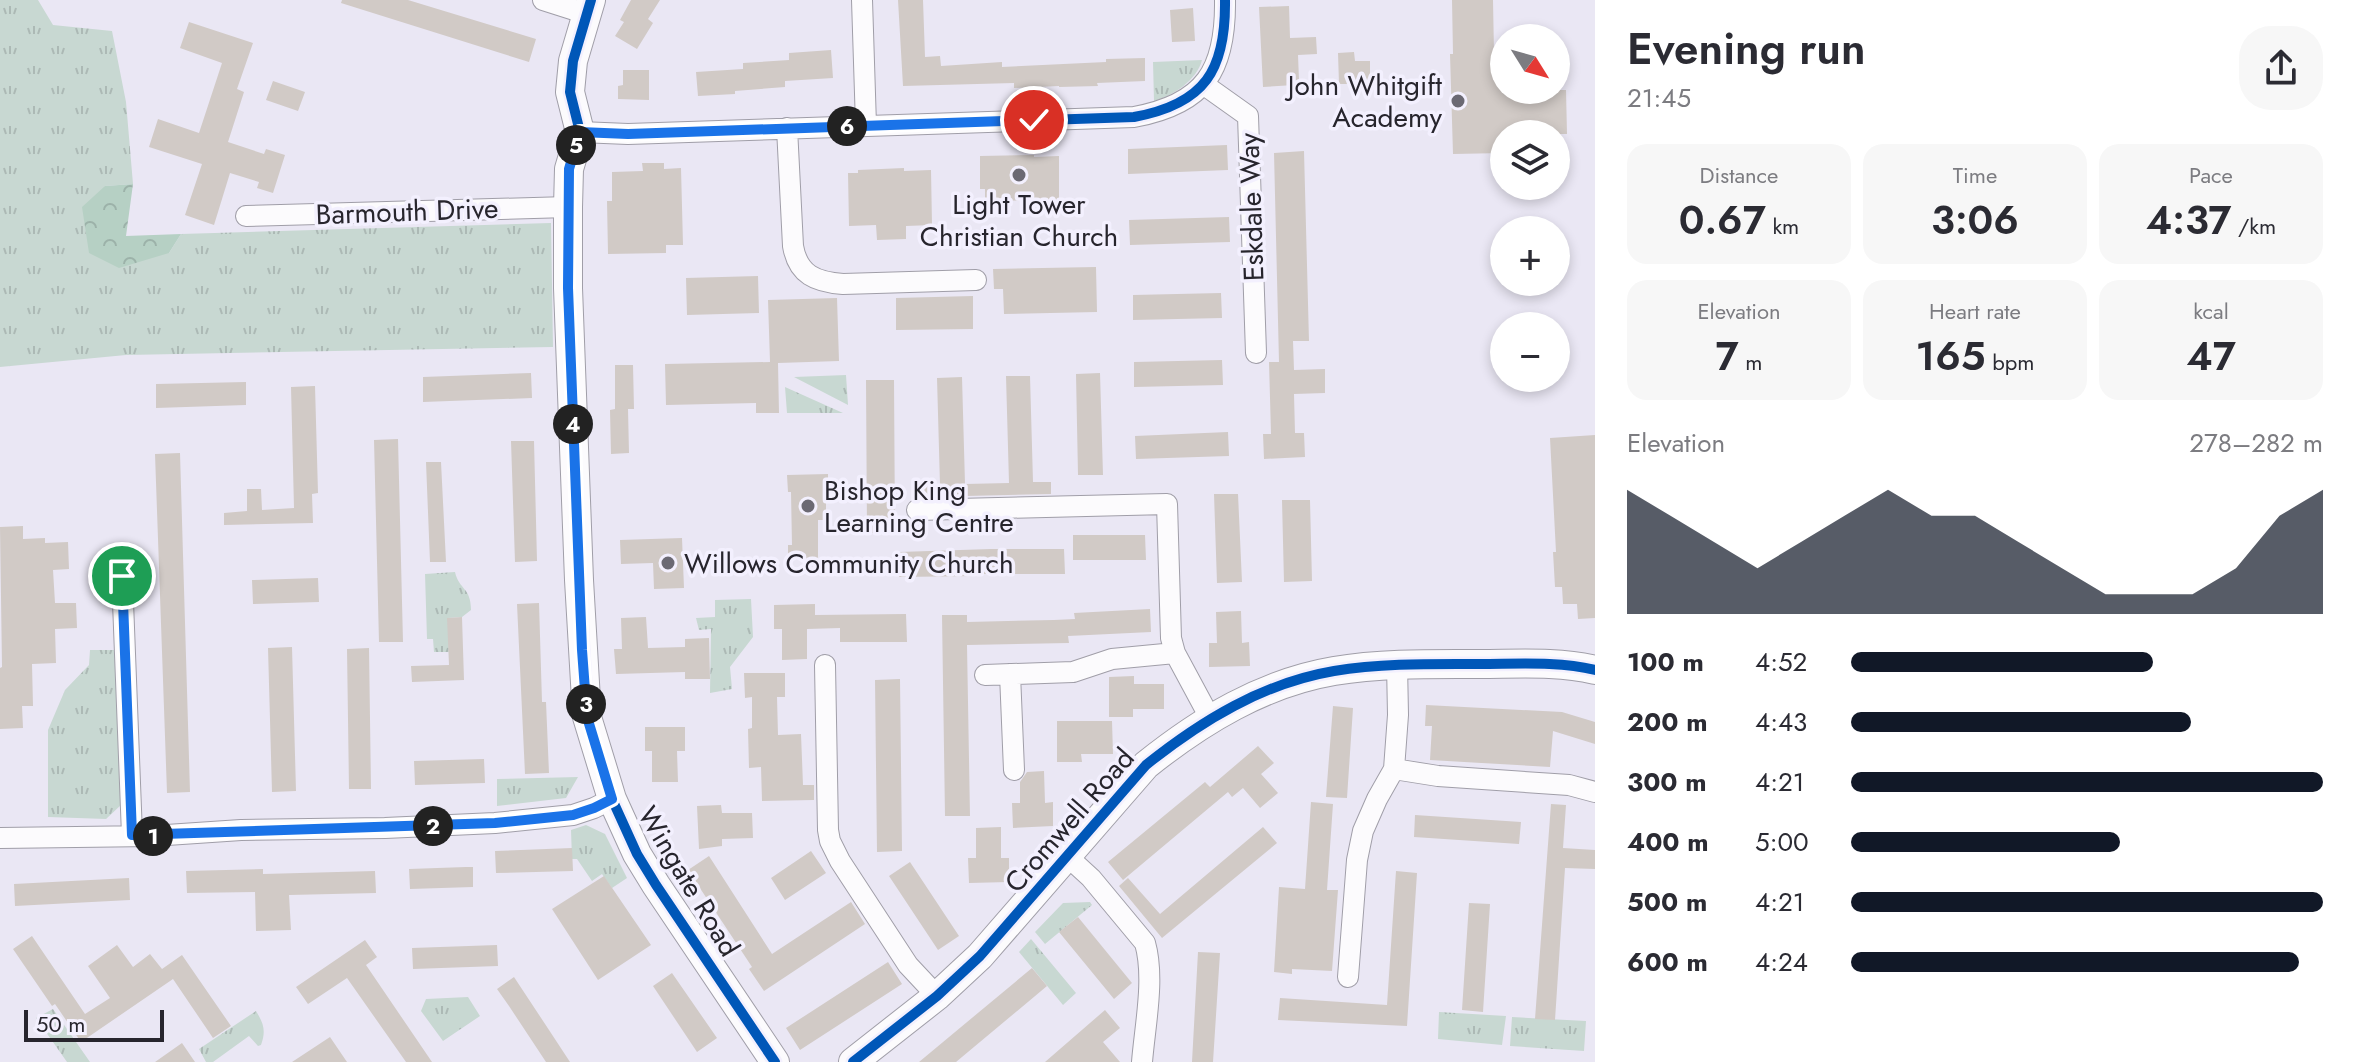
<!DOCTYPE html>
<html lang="en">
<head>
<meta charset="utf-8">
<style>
	:root { --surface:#fff; --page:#f7f7f7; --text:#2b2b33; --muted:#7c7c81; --accent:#111827 }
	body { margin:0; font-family:Jost,sans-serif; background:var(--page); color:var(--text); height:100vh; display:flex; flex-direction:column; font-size:30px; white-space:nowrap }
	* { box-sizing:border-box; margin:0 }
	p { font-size:26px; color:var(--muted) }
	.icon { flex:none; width:44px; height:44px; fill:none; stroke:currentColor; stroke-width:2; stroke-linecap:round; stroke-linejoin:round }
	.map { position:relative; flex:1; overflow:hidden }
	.side { display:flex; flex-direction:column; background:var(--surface); width:760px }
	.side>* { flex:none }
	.needle { width:52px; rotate:127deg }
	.controls { position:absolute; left:1490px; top:24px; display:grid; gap:16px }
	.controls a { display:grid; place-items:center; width:80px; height:80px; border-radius:50%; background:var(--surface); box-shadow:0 4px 12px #0003; font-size:40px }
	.scale { position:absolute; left:24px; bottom:20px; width:140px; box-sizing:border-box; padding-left:8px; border:4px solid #27252d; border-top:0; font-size:22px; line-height:28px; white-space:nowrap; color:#27252d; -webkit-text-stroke:6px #f3f0fe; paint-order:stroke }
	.pin { position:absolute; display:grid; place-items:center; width:68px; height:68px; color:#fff; margin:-34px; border:4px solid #fff; border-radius:50%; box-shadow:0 2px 8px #0007 }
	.km { position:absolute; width:40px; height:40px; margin:-20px; border-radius:50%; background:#222; color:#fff; font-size:22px; line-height:40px; text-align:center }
	.round { display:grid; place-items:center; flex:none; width:84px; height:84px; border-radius:32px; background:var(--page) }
	.summary { display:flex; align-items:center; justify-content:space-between; height:136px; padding:0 32px }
	h1 { font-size:44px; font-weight:600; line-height:60px }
	.stats { display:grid; grid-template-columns:repeat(3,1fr); gap:12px; height:136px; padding:8px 32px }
	.stats div { display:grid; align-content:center; border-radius:20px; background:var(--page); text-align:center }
	.stats b { font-size:40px; font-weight:600 }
	.stats small { font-size:22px; font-weight:400 }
	.stats p { font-size:22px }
	.chart { height:224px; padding:16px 32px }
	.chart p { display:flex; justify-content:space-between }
	.chart svg { width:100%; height:144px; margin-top:8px; fill:var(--accent); opacity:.7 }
	ul { padding:0 32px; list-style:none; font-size:26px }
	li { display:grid; grid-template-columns:128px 96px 1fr; align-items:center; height:60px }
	li i { height:20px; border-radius:10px; background:var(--accent) }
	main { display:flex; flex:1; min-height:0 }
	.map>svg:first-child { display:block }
	.grass { fill:url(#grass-tufts) }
	.forest { fill:url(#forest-crowns) }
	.building { fill:#d1cac6 }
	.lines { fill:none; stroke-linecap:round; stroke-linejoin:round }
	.street-casing { stroke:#a09ea8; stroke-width:22 }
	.secondary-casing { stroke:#a09ea8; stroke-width:30 }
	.street { stroke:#fcfbfd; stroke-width:20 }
	.secondary { stroke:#fcfbfd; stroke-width:28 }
	.cycleway-casing { stroke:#f3f0fe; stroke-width:15 }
	.cycleway { stroke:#0057b8; stroke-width:10 }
	.route-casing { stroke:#fff; stroke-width:16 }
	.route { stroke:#1a73e8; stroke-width:10 }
	.poi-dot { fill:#6b6973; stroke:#f3f0fe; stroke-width:3 }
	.labels { text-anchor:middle; stroke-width:7; stroke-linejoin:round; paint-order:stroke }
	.poi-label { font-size:28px; fill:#27252d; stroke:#f3f0fe; text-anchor:start }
	.street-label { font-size:28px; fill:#27252d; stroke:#f3f0fe }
</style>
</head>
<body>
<main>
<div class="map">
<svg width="1595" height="1062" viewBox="0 0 1595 1062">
	<defs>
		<pattern id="grass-tufts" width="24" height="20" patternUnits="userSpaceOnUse" patternTransform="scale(2)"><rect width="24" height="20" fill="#c8d8d2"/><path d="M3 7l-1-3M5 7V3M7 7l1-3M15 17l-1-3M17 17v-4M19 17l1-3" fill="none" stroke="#acb9b5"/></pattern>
		<pattern id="forest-crowns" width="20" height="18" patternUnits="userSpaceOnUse" patternTransform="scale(2)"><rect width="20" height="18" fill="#b6d0c4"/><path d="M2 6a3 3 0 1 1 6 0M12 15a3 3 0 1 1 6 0" fill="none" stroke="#9cb2a9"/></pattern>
	</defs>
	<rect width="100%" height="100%" fill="#eae7f4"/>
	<path class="grass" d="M 0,0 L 38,0 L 53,25 L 112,31 L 126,102 L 133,184 L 105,186 L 89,253 L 169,253 L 181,234 L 551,223 L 553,347 L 126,355 L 0,367 Z
		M 1202,60 C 1197,80 1173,96 1154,101 L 1153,62 Z
		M 846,375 L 848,405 L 794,377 Z
		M 785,387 L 843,413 L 787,413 Z
		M 455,572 C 459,590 471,587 471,610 L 462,617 L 448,618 L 449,652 L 434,652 L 433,639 L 427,639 L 425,574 Z
		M 751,599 L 753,637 L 730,667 L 732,689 L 710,693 L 711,629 L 699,630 L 696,618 L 715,617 L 715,600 Z
		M 90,650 L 116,650 L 121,805 L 106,819 L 48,817 L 48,730 L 65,690 L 89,665 Z
		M 578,777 L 566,798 L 497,806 L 497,779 Z
		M 586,825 L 605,834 L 627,878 L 612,888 L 602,874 L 592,881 L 577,859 L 572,859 L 571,830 Z
		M 1090,902 L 1092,905 L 1045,944 L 1035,932 L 1063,903 Z
		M 1031,939 L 1076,993 L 1063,1005 L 1019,952 Z
		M 468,997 L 480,1016 L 443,1041 L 421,1011 L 426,999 Z
		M 53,1009 L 90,1062 L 67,1062 L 36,1018 Z
		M 256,1011 C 264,1024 266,1031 261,1045 L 258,1046 L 249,1036 L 213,1062 L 206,1062 L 199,1049 Z
		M 1439,1012 L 1506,1016 L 1502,1045 L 1438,1039 Z
		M 1512,1017 L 1586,1021 L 1584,1051 L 1510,1046 Z"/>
	<path class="forest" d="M 133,184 L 126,236 L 181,234 L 169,253 L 119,268 L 89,253 L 82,207 L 105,186 Z"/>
	<path class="building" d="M 342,0 L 408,0 L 536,39 L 529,62 L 341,3 Z
		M 631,0 L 660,0 L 648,19 L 653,23 L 637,49 L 615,36 L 624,22 L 620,20 Z
		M 898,0 L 923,0 L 925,57 L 940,56 L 941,66 L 1002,62 L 1002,67 L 1106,62 L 1106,59 L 1145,58 L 1145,81 L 1097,83 L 1098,86 L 1059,87 L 1059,86 L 1014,88 L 1014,83 L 903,86 Z
		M 1452,0 L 1493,0 L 1494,53 L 1504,52 L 1504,90 L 1566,90 L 1567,134 L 1504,134 L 1504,153 L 1453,154 L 1450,54 L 1453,54 Z
		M 1289,6 L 1290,38 L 1316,37 L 1317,54 L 1298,55 L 1299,80 L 1294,81 L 1294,85 L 1263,87 L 1259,7 Z
		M 1193,8 L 1195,41 L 1172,42 L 1170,10 Z
		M 189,22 L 253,43 L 237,89 L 244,92 L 228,142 L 264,154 L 266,149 L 285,155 L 273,193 L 257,188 L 259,182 L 230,173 L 214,225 L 185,215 L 202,164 L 149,147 L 158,119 L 199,133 L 222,63 L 180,48 Z
		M 831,50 L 833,78 L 785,81 L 785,87 L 735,91 L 735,94 L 698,96 L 696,72 L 743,69 L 743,63 L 789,60 L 789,53 Z
		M 1354,52 L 1355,61 L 1370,61 L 1370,84 L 1339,84 L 1338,53 Z
		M 623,70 L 649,70 L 649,100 L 618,99 L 618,86 L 623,85 Z
		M 273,81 L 305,92 L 298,111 L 266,100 Z
		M 1227,145 L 1228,170 L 1128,174 L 1128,149 Z
		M 1304,151 L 1309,341 L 1293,341 L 1294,370 L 1325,369 L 1325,393 L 1294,394 L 1295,433 L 1304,433 L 1305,457 L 1264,459 L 1263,434 L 1271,434 L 1269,362 L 1279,362 L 1274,153 Z
		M 1034,155 L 1034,157 L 1059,156 L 1059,200 L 985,201 L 985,189 L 980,189 L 980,156 Z
		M 642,163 L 664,163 L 664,169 L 681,168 L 683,245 L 666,245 L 666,253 L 608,254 L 607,201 L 612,201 L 612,172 L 643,171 Z
		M 904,168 L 904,171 L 931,170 L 932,225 L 906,226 L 906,239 L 877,240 L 876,225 L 849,226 L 848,173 L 858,173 L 858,170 Z
		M 1229,217 L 1230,242 L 1130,245 L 1129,220 Z
		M 1096,267 L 1097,312 L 1004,314 L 1003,289 L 994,289 L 993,269 Z
		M 758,276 L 759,313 L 687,315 L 686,278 Z
		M 1221,293 L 1222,318 L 1133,320 L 1133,295 Z
		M 973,296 L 973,329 L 896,330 L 896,298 Z
		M 837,298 L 839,361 L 778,363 L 779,413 L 756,413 L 756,403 L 666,405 L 665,364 L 770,362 L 768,300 Z
		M 1222,360 L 1223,385 L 1134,387 L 1134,362 Z
		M 615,365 L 633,365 L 634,409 L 628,409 L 629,453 L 611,454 L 610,410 L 615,409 Z
		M 531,373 L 532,398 L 423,402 L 423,377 Z
		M 1100,373 L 1103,475 L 1078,475 L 1076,374 Z
		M 1006,376 L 1030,376 L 1033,482 L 1051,482 L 1051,494 L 924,497 L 923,485 L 940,485 L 937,378 L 962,377 L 965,484 L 1009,483 Z
		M 866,380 L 894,380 L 895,533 L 867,533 Z
		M 246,382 L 246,405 L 156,408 L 156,384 Z
		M 315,386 L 318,493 L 312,494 L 313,523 L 224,525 L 224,513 L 247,511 L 247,489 L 261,489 L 262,510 L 294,508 L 291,387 Z
		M 1228,432 L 1229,456 L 1136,459 L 1135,436 Z
		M 1595,435 L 1595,618 L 1578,619 L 1577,604 L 1563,604 L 1562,587 L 1555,587 L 1553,552 L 1556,552 L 1550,438 Z
		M 398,439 L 403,642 L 379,642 L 374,440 Z
		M 511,441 L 534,441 L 537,561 L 515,562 Z
		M 180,453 L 190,792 L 167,793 L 155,454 Z
		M 426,462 L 441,462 L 446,562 L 430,562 Z
		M 828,474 L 828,490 L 826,490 L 826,520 L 818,520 L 818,559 L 788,560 L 788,545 L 792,545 L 791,492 L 788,492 L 787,475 Z
		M 1214,494 L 1238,494 L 1242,582 L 1217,583 Z
		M 1282,500 L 1310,500 L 1312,581 L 1284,582 Z
		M 23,526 L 23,539 L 45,538 L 45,543 L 68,542 L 69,569 L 53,570 L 55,603 L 76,603 L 77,628 L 55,629 L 56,663 L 32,664 L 33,706 L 22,706 L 23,728 L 0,729 L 0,668 L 2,667 L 0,527 Z
		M 1073,535 L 1145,535 L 1146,560 L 1073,560 Z
		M 682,538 L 684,588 L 654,589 L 653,563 L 621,564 L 620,540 Z
		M 991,549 L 1064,549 L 1065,574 L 978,574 L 978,576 L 899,577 L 899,552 Z
		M 318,578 L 319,602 L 253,604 L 252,580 Z
		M 539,603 L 542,702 L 546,702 L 549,773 L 525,774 L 517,604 Z
		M 815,604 L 815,615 L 906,614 L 907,642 L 840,642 L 840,628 L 807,629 L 807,659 L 782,660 L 782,629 L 774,629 L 774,605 Z
		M 1150,609 L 1151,632 L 1068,636 L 1069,643 L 967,645 L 970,816 L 945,816 L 942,615 L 967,615 L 967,622 L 1054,620 L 1075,619 L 1074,613 Z
		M 1241,611 L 1242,643 L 1249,642 L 1250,666 L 1209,667 L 1209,643 L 1217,643 L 1216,612 Z
		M 462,617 L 464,680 L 412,682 L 411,666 L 449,665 L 447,618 Z
		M 646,617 L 648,648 L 685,647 L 685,639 L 709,638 L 710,679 L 685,679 L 685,672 L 616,674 L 614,649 L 622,649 L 621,618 Z
		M 292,647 L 296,791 L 272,792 L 268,648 Z
		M 369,648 L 371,789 L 349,789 L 347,649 Z
		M 744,673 L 785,673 L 785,697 L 777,697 L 778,735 L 801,734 L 803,785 L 814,785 L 814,800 L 762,801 L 761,767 L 749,768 L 748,729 L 752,728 L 752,697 L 745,698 Z
		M 1134,676 L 1134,684 L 1164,684 L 1164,709 L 1133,709 L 1133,717 L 1109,717 L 1109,677 Z
		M 900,679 L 902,851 L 877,852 L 875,680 Z
		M 1426,705 L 1562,712 L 1595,722 L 1595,744 L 1553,731 L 1550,767 L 1430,760 L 1432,726 L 1425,726 Z
		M 1333,706 L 1353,708 L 1347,798 L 1326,797 Z
		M 1057,721 L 1112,721 L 1113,754 L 1081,754 L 1082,762 L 1057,762 Z
		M 645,727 L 685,727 L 685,751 L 677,751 L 678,782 L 652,782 L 652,751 L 645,751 Z
		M 1258,746 L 1274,763 L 1261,774 L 1278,793 L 1260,808 L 1243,788 L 1232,797 L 1228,792 L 1123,880 L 1108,862 L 1205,782 L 1210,787 Z
		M 484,759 L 485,783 L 415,785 L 414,761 Z
		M 1044,771 L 1045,803 L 1053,802 L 1053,826 L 1013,828 L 1012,803 L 1020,803 L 1020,782 L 1027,772 Z
		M 1311,802 L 1333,804 L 1327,890 L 1338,890 L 1332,971 L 1292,969 L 1292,974 L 1274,972 L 1279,887 L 1305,889 Z
		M 1551,804 L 1566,805 L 1563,848 L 1595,850 L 1595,869 L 1565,868 L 1555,1020 L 1535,1019 Z
		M 721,805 L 722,813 L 752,813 L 753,838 L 722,839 L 722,846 L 699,849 L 697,806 Z
		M 1415,815 L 1521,822 L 1519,844 L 1414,837 Z
		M 1001,827 L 1001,858 L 1009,858 L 1009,882 L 969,883 L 968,858 L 976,858 L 976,828 Z
		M 1263,827 L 1277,843 L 1162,938 L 1119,886 L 1128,878 L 1160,914 Z
		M 572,848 L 573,871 L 496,873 L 495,851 Z
		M 811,851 L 826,873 L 785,900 L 771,878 Z
		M 709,856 L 772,954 L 851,902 L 865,924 L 764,991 L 749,969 L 752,967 L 688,870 Z
		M 910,862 L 959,936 L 938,950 L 889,876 Z
		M 466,867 L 473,867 L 473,887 L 410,889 L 409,869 Z
		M 263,869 L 263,874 L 375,871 L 376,893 L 289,895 L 291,930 L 256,931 L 255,892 L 187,893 L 186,871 Z
		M 1396,871 L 1417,873 L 1407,1026 L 1278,1020 L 1280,998 L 1387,1005 Z
		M 604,876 L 651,945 L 598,980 L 552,909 Z
		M 129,878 L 130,900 L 15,906 L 14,884 Z
		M 1469,903 L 1490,904 L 1483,1012 L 1462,1010 Z
		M 1078,917 L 1132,983 L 1114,999 L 1059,932 Z
		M 32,936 L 85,1014 L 110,998 L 88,966 L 117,945 L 133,967 L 150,954 L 162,969 L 182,955 L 231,1026 L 213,1038 L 173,979 L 81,1042 L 55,1004 L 52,1006 L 13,949 Z
		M 365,940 L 377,957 L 366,965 L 432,1062 L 406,1062 L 347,978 L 308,1004 L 296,987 Z
		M 497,945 L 498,966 L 413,969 L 412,948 Z
		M 1198,952 L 1220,953 L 1213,1062 L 1192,1062 Z
		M 888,962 L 902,984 L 800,1050 L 786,1028 Z
		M 1032,968 L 1047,986 L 956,1062 L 919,1062 Z
		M 672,973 L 717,1038 L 697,1052 L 653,986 Z
		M 514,977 L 549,1030 L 570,1062 L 546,1062 L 509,1006 L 497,989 Z
		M 1105,1010 L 1120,1028 L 1103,1042 L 1120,1062 L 1045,1062 Z
		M 330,1037 L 347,1062 L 292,1062 Z
		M 182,1043 L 195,1062 L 155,1062 Z"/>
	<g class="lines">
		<g class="street-casing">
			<path id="street" d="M 543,0 L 587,14
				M 862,0 L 866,125
				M 1203,84 L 1248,116 L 1256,353
				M 787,128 L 793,246 C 798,275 816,282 843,284 L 976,280
				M 580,132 L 628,134 L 1134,117 C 1205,104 1226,70 1225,0
				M 246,216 L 568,207
				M 917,510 L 1167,504 L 1171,638 L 1175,653 L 1210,718
				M 122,576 L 132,835
				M 825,665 L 828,830 L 830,841 L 840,861 L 908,965 L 937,996
				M 1010,674 L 1014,770
				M 985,675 L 1073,672 L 1112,659 L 1175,653
				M 1394,769 L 1438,776 L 1569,785 L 1595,792
				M 0,838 L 152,836 L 241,830 L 385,828 L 495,823 L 573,815 L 594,808 L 612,799
				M 1067,856 L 1091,878 L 1145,943 C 1155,978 1145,1025 1142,1062
				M 1348,977 L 1357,860 L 1363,831 L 1377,799 L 1394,769 L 1398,715 L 1397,664"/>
		</g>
		<g class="secondary-casing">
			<path id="secondary" d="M 591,0 L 573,61 L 570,92 L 580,132 L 569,169 L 568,207 L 568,288 L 579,580 L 587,717 L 612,799 L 637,854 L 656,885 L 775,1062
				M 853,1062 L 937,996 L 980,956 L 1146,765 C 1201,721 1263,683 1334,671 C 1382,663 1431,664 1480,664 C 1517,664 1559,661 1595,670"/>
		</g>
		<use href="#street" class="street"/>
		<use href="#secondary" class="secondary"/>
		<g class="cycleway-casing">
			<path id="cycleway" d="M 591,0 L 573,61 L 570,92 L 580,132 L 569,169 L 568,207 L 568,288 L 579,580 L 587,717 L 612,799 L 637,854 L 656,885 L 775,1062
				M 580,132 L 628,134 L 1134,117 C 1205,104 1226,70 1225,0
				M 853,1062 L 937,996 L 980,956 L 1146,765 C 1201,721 1263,683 1334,671 C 1382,663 1431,664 1480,664 C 1517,664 1559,661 1595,670"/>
		</g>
		<use href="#cycleway" class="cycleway"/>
	</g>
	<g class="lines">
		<g class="route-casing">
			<path id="route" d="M 122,576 L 132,835 L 495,823 L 573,815 L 594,808 L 612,799 L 587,717 L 582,650 L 568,288 L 569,169 L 580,132 L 628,134 L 1034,120"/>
		</g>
		<use href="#route" class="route"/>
	</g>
	<g class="poi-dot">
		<circle cx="1458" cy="101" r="8"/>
		<circle cx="1019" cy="175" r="8"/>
		<circle cx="808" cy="506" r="8"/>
		<circle cx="668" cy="563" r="8"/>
	</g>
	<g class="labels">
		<g class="poi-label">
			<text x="1442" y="95" text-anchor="end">John Whitgift<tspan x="1442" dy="32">Academy</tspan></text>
			<text x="1019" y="214" text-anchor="middle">Light Tower<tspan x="1019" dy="32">Christian Church</tspan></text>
			<text x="824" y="500">Bishop King<tspan x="824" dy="32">Learning Centre</tspan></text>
			<text x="684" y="573">Willows Community Church</text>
		</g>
		<g class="street-label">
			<text transform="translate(1251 207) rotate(-92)" y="10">Eskdale Way</text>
			<text transform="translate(407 211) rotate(-2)" y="10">Barmouth Drive</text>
			<text transform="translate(1069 820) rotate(-49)" y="10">Cromwell Road</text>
			<text transform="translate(689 881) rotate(59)" y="10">Wingate Road</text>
		</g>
	</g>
</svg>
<div class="controls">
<a><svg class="needle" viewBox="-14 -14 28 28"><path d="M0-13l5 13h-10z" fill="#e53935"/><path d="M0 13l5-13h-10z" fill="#7c7c81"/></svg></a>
<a><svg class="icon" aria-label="layers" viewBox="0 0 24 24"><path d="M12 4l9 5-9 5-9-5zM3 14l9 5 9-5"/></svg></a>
<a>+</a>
<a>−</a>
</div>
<div class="scale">50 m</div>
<div class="pin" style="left:122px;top:576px;background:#1e9e55"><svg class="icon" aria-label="arrive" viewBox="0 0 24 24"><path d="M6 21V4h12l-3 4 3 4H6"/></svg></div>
<div class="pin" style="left:1034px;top:120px;background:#d93025"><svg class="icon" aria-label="check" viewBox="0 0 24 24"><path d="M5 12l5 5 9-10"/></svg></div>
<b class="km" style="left:153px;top:836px">1</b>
<b class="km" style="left:433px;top:826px">2</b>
<b class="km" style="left:586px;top:704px">3</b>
<b class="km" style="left:573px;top:424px">4</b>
<b class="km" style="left:576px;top:145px">5</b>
<b class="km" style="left:847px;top:126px">6</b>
</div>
<section class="side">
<div class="summary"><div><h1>Evening run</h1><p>21:45</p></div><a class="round"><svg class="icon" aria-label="share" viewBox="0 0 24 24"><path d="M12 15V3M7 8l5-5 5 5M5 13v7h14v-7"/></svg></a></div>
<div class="stats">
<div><p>Distance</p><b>0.67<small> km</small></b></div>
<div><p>Time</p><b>3:06</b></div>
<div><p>Pace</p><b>4:37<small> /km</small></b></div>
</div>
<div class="stats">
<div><p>Elevation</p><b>7<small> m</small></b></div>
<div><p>Heart rate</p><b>165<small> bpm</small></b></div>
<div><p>kcal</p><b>47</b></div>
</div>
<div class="chart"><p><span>Elevation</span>278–282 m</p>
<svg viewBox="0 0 160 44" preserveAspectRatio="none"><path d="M0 44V6L10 14L20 22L30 30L40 22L50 14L60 6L70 14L80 14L90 22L100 30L110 38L120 38L130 38L140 30L150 14L160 6V44z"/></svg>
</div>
<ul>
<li><b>100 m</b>4:52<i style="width:64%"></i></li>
<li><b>200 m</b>4:43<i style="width:72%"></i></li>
<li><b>300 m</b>4:21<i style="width:100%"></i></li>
<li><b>400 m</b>5:00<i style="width:57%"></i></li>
<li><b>500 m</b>4:21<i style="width:100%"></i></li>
<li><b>600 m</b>4:24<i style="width:95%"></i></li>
</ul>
</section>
</main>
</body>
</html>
